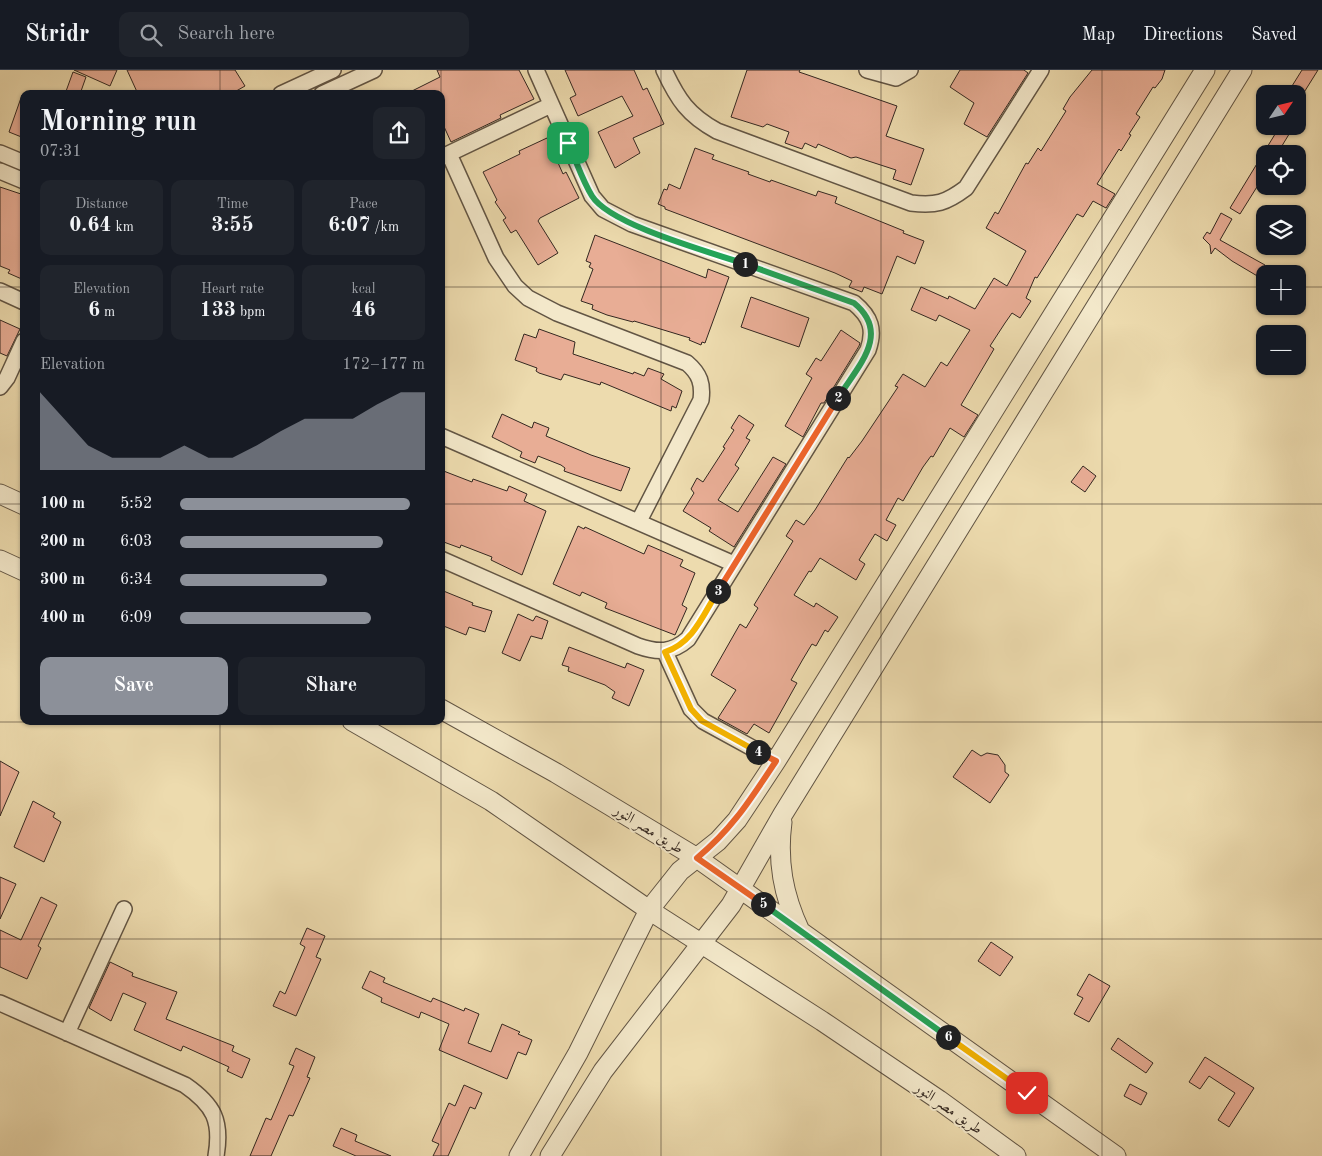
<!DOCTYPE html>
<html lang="en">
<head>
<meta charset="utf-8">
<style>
	:root { --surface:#171b24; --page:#20242c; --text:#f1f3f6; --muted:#9ea1a6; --line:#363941; --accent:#8c9099 }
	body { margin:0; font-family:"Old Standard TT",Amiri,serif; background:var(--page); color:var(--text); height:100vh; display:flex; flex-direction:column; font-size:19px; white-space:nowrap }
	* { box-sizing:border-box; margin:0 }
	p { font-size:16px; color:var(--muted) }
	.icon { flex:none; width:28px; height:28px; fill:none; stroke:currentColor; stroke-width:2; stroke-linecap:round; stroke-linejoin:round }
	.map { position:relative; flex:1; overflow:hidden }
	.panel { position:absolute; left:20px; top:20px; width:425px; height:635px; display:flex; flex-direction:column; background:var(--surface); border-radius:10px; box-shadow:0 1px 4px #0004 }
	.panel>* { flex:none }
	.needle { width:32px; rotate:55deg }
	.controls { position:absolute; left:1256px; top:15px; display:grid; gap:10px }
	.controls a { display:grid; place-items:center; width:50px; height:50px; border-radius:10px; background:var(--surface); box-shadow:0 1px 4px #0004; font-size:25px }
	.pin { position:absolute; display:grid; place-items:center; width:42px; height:42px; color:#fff; margin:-21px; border-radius:10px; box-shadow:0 2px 8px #0006 }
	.km { position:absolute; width:25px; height:25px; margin:-12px; border-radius:50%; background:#222; color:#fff; font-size:14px; line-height:25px; text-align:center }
	.round { display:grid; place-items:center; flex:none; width:52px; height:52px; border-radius:10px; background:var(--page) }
	.summary { display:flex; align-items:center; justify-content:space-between; height:85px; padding:0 20px }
	h1 { font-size:28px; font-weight:800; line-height:38px }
	.metrics { display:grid; grid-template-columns:repeat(3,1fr); gap:8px; height:85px; padding:5px 20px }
	.metrics div { display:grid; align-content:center; border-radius:10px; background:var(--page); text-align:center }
	.metrics b { font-size:21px; font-weight:800 }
	.metrics small { font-size:14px; font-weight:400 }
	.metrics p { font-size:14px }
	.chart { height:140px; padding:10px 20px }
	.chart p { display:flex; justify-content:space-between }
	.chart svg { width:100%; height:90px; margin-top:5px; fill:var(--accent); opacity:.7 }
	.button { display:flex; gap:10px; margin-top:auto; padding:10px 20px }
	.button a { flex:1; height:58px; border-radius:10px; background:var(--accent); color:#fff; font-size:20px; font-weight:800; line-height:58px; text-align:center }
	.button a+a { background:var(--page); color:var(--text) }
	ul { padding:0 20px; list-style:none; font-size:16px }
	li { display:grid; grid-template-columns:80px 60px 1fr; align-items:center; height:38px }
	li i { height:12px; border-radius:6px; background:var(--accent) }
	header { display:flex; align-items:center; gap:30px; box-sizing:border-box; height:70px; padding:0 25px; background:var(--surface); border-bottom:1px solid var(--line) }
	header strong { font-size:24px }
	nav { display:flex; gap:28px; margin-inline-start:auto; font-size:18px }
	.search { width:350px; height:45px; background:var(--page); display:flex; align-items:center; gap:12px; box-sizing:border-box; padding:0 18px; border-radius:10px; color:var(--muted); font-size:19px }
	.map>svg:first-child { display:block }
	.building { fill:#e8ad95; stroke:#342821 }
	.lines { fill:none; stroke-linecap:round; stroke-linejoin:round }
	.minor-casing { stroke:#625544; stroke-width:18 }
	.tertiary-casing { stroke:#625544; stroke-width:21 }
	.minor { stroke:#f3e8ca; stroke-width:15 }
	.tertiary { stroke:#f3e8ca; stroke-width:19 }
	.split-1-casing { stroke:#fff; stroke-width:10 }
	.split-2-casing { stroke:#fff; stroke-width:10 }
	.split-3-casing { stroke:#fff; stroke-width:10 }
	.split-4-casing { stroke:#fff; stroke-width:10 }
	.split-5-casing { stroke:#fff; stroke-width:10 }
	.split-6-casing { stroke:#fff; stroke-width:10 }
	.split-7-casing { stroke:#fff; stroke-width:10 }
	.split-1 { stroke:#22a559; stroke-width:6 }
	.split-2 { stroke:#22a559; stroke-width:6 }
	.split-3 { stroke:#f0652b; stroke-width:6 }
	.split-4 { stroke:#f5b400; stroke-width:6 }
	.split-5 { stroke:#f0652b; stroke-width:6 }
	.split-6 { stroke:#22a559; stroke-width:6 }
	.split-7 { stroke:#f5b400; stroke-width:6 }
	.grid { fill:none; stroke:#342821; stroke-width:1; stroke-opacity:0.55 }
	.labels { text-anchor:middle; stroke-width:4; stroke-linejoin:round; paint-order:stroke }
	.street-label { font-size:15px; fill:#342821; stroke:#f3e8ca }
</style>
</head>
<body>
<header>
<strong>Stridr</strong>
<div class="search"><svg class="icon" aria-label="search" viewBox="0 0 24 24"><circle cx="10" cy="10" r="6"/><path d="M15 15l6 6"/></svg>Search here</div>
<nav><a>Map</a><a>Directions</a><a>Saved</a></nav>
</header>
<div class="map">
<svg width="1322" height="1086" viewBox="0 0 1322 1086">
	<rect width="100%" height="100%" fill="#eddbae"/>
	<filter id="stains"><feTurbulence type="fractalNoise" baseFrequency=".004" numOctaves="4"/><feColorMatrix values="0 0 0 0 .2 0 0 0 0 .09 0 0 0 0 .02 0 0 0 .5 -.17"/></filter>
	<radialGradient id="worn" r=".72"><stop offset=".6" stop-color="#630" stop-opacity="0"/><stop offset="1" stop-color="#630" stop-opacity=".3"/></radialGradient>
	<path class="building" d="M 74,0 L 117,0 L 110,16 Z
		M 127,0 L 235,0 L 245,16 L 231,24 L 138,24 Z
		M 437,0 L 519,0 L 534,29 L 500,45 L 501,48 L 451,72 L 441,50 L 441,24 L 406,24 L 440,7 Z
		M 565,0 L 634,0 L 643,20 L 647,18 L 664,54 L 633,68 L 640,83 L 615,98 L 598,62 L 633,46 L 622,26 L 578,46 L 570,28 L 576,25 Z
		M 747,0 L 800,0 L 799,2 L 805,4 L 897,36 L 886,66 L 924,79 L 911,115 L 893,109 L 896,100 L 856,87 L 851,88 L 818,74 L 816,78 L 805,73 L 802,79 L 785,73 L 789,62 L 767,54 L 763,57 L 731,47 Z
		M 960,0 L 1024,0 L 1028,3 L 987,67 L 964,54 L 974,33 L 950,17 Z
		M 1092,0 L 1165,0 L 1162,9 L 1155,18 L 1153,17 L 1136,44 L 1140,47 L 1129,64 L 1131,65 L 1121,81 L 1119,79 L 1097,114 L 1115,124 L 1106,138 L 1093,131 L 1083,147 L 1077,144 L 1037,208 L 1035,207 L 1026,228 L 1031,231 L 1020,248 L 1012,243 L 1005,253 L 990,276 L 994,279 L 961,335 L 978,345 L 964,367 L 950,358 L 933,387 L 931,386 L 923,397 L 903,431 L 898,428 L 886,450 L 896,455 L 887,471 L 875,464 L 859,490 L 865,494 L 856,510 L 820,488 L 811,502 L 809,501 L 794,525 L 814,537 L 816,533 L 838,547 L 828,562 L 825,560 L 816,576 L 812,574 L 803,589 L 791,610 L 797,613 L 769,663 L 754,654 L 747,664 L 718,648 L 736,620 L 711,605 L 740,554 L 746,558 L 758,538 L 754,535 L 793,471 L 786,466 L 796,450 L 804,455 L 815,440 L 848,387 L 849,388 L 862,371 L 898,317 L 895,316 L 903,304 L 925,317 L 941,292 L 947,296 L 970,260 L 939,245 L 936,251 L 911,240 L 921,217 L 948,229 L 949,226 L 975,239 L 994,208 L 1007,216 L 1026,181 L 986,158 L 995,142 L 998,144 L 1026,93 L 1028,94 L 1038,78 L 1041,81 L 1066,41 L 1063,39 L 1070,27 Z
		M 1302,0 L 1318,0 L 1303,24 L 1287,24 Z
		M 73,2 L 86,7 L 80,24 L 65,24 Z
		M 22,25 L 24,25 L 24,68 L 9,62 Z
		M 1280,56 L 1294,56 L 1277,84 L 1265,84 L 1265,104 L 1240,144 L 1230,138 Z
		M 547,68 L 563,104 L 566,102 L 579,128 L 540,148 L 538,151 L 558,183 L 538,195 L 516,160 L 511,163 L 503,150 L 506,148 L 495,132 L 497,130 L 483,102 L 520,84 L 519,81 Z
		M 695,78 L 714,85 L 712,89 L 749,102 L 748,104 L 770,112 L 771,110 L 816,126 L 818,121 L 837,127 L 835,133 L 904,161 L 903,163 L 924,171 L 915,194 L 897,186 L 882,224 L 864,217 L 862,222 L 849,217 L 852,211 L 835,203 L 665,139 L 665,137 L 658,134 L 664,119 L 667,120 L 669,114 L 680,119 Z
		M 0,117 L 24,125 L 24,210 L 8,203 L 10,200 L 0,196 Z
		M 1221,143 L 1232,149 L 1220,170 L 1265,195 L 1259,207 L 1232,191 L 1215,178 L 1211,184 L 1210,175 L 1203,168 L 1207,162 L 1210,164 Z
		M 595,165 L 706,208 L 708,199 L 729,207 L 705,273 L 702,272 L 701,275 L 689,270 L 690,268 L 634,251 L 633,252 L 607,245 L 592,239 L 593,235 L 581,231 L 593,199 L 589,197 L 591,193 L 586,191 Z
		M 751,227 L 809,248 L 799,277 L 741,257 Z
		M 0,250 L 20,259 L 7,286 L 0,283 Z
		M 539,259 L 575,272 L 573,284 L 633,304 L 634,302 L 644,306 L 648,298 L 664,304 L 661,309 L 682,321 L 676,338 L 672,336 L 671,341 L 601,312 L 600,315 L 564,304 L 561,310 L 539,303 L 536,301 L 537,298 L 515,290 L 524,264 L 536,268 Z
		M 841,260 L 860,273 L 859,276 L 824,333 L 821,333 L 803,367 L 785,356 L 812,308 L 806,304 L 816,288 L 821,291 Z
		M 502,344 L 532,358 L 534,352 L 549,358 L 546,366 L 591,385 L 630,398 L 621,421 L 564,401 L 565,398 L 561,395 L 538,386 L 535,393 L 520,387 L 522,382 L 492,367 Z
		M 739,345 L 754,355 L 746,368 L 750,370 L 735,395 L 739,398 L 718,430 L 738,442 L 773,387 L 786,394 L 734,477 L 709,461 L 711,458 L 683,441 L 694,423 L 691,419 L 697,408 L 703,412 L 725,378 L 723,377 L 734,360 L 731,358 Z
		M 1083,396 L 1096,406 L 1085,422 L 1071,412 Z
		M 441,400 L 472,412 L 473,409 L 507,421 L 509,416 L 527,424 L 524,431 L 546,441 L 522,505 L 491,490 L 492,487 L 461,475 L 460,478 L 441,471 Z
		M 578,456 L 584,459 L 585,457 L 644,484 L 648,475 L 683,490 L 680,496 L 695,503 L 682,535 L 687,538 L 675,565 L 605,538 L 607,533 L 582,522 L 580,526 L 553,514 Z
		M 441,520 L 473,533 L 472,535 L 492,541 L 485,562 L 469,557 L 466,565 L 441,555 Z
		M 518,544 L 533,551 L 536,546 L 548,551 L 542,569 L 531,566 L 520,591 L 502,583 Z
		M 569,577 L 625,598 L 627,593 L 644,600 L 629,636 L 612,628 L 615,622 L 605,615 L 568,601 L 569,597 L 562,595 Z
		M 972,680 L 981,686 L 987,683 L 998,685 L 1005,695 L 1005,702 L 1009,705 L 990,733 L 953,707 Z
		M 0,691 L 19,702 L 0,746 Z
		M 33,731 L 55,743 L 53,747 L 61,752 L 44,792 L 14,777 Z
		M 0,807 L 16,814 L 0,849 Z
		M 41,827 L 57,835 L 38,876 L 41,878 L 27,909 L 0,897 L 0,860 L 21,870 Z
		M 307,858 L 325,866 L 316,887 L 321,889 L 296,946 L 273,936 L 280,921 L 285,924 L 305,877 L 300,874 Z
		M 991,872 L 1013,887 L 1000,906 L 978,891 Z
		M 110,892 L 133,903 L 132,906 L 177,922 L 166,949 L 234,976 L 232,981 L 250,989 L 242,1008 L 227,1001 L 229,997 L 183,976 L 181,981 L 134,960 L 146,933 L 123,923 L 111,951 L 89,938 Z
		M 370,901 L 385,908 L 383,912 L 431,932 L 433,928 L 464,941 L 465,938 L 479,944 L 468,973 L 491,982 L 502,954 L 520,962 L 518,964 L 532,970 L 526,985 L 518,982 L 507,1009 L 439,980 L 449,954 L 421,942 L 419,948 L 381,932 L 382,928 L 362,918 Z
		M 1089,904 L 1110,916 L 1089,952 L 1074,944 L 1083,928 L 1077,925 Z
		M 1118,968 L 1153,993 L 1146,1003 L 1111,979 Z
		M 296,978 L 315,987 L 307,1007 L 310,1008 L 293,1046 L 289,1045 L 271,1086 L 250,1086 L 266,1048 L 271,1050 L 294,996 L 289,994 Z
		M 1205,987 L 1254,1018 L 1229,1057 L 1218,1050 L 1235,1023 L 1209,1006 L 1200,1019 L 1189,1012 Z
		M 1130,1014 L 1147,1023 L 1141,1035 L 1124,1026 Z
		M 464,1015 L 482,1023 L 475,1039 L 470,1037 L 448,1086 L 433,1086 L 439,1074 L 432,1071 L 449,1033 L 455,1036 Z
		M 341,1058 L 357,1065 L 355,1071 L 391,1086 L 356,1086 L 333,1076 Z"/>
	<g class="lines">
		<g class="minor-casing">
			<path id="minor" d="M 664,0 C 678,30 688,45 717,61 L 911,133 C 936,136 946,133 966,118 L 1041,0
				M 867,0 L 896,8 L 910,0
				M 281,24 L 333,0
				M 322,24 L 374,0
				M 0,83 L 24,93
				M 449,84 L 496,188 L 515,216 L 528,228 L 557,243 L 687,293 C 700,304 703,314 701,330 L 639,451
				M 442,87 L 551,35
				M 0,101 L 24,111
				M 0,221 L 24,232
				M 0,317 L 7,308 L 24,271
				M 441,366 L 734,494
				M 441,489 L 638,576 C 658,583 672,583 688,569 L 868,280 C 875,260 871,247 854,233 L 632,154 L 603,139 L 592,126 L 536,0
				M 665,582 L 691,639 L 703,651 L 776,691
				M 0,933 L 185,1015 C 214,1035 222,1051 216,1086
				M 67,963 L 124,839"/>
		</g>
		<g class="tertiary-casing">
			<path id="tertiary" d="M 0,424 L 24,435
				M 0,490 L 24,501
				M 441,639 L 556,703 L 697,788 L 1116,1086
				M 352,651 L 491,731 L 649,840 L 822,951 L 939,1030 L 1016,1086
				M 782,752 C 777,791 783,825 800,861
				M 519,1086 L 578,983 L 649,840 L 680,801 L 718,771 L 737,750 L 776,691 L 1205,0
				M 550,1086 L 603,1001 L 731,835 L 783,744 L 1242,0"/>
		</g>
		<use href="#minor" class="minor"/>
		<use href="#tertiary" class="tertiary"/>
	</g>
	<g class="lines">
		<g class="split-1-casing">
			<path id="split-1" d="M 568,73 C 576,90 582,110 592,126 C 610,155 710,182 745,194"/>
		</g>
		<g class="split-2-casing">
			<path id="split-2" d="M 745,194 L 854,233 C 892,264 857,297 838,328"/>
		</g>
		<g class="split-3-casing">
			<path id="split-3" d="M 718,521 L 838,328"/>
		</g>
		<g class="split-4-casing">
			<path id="split-4" d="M 718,521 C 703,545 693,573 665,582 L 691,639 L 702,651 L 758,682"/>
		</g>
		<g class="split-5-casing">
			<path id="split-5" d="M 758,682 L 776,691 C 750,730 733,758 697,788 L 763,834"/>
		</g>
		<g class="split-6-casing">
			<path id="split-6" d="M 763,834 L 948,967"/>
		</g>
		<g class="split-7-casing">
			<path id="split-7" d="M 948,967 L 1027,1023"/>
		</g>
		<use href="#split-1" class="split-1"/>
		<use href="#split-2" class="split-2"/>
		<use href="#split-3" class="split-3"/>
		<use href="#split-4" class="split-4"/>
		<use href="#split-5" class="split-5"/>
		<use href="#split-6" class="split-6"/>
		<use href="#split-7" class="split-7"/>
	</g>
	<path class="grid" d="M 220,0 L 220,24M 441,0 L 441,24M 661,0 L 661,1086M 881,0 L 881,1086M 1102,0 L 1102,1086M 0,217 L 24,217M 441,217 L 1265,217M 1298,217 L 1322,217M 0,434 L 24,434M 441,434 L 1322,434M 220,651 L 220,1086M 441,651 L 441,1086M 0,652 L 1322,652M 0,869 L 1322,869"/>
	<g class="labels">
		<g class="street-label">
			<text transform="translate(649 759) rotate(32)" y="5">طريق مصر النور</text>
			<text transform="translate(949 1038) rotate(35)" y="5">طريق مصر النور</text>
		</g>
	</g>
	<rect width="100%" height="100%" filter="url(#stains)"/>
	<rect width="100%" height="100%" fill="url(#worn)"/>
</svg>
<div class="controls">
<a><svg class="needle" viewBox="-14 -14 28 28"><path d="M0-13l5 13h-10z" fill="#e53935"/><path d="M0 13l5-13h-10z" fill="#9ea1a6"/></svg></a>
<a><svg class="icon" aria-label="locate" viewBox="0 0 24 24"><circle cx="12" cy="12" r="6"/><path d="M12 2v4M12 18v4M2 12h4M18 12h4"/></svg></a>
<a><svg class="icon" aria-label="layers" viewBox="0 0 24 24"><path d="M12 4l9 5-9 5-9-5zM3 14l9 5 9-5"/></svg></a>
<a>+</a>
<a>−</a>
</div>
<div class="pin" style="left:568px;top:73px;background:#1e9e55"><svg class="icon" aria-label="arrive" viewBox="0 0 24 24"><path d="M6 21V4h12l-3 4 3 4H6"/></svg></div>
<div class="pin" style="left:1027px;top:1023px;background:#d93025"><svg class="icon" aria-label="check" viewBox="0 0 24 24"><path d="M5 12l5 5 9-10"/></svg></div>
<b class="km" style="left:745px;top:194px">1</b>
<b class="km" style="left:838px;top:328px">2</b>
<b class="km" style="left:718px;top:521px">3</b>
<b class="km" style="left:758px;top:682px">4</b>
<b class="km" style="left:763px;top:834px">5</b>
<b class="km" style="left:948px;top:967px">6</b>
<section class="panel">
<div class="summary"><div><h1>Morning run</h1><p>07:31</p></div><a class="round"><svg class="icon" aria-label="share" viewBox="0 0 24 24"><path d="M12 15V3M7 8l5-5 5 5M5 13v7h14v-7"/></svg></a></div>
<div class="metrics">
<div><p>Distance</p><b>0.64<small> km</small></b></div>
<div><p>Time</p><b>3:55</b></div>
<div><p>Pace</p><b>6:07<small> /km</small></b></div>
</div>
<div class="metrics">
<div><p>Elevation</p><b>6<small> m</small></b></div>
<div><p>Heart rate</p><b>133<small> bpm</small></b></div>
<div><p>kcal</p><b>46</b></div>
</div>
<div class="chart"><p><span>Elevation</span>172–177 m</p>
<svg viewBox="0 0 160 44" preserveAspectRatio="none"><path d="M0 44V6L10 19L20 32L30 38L40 38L50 38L60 32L70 38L80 38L90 32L100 25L110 19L120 19L130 19L140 12L150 6L160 6V44z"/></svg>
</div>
<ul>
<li><b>100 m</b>5:52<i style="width:94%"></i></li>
<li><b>200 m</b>6:03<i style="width:83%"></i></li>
<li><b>300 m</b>6:34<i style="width:60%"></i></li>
<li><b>400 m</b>6:09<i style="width:78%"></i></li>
</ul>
<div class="button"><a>Save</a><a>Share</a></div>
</section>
</div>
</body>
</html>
